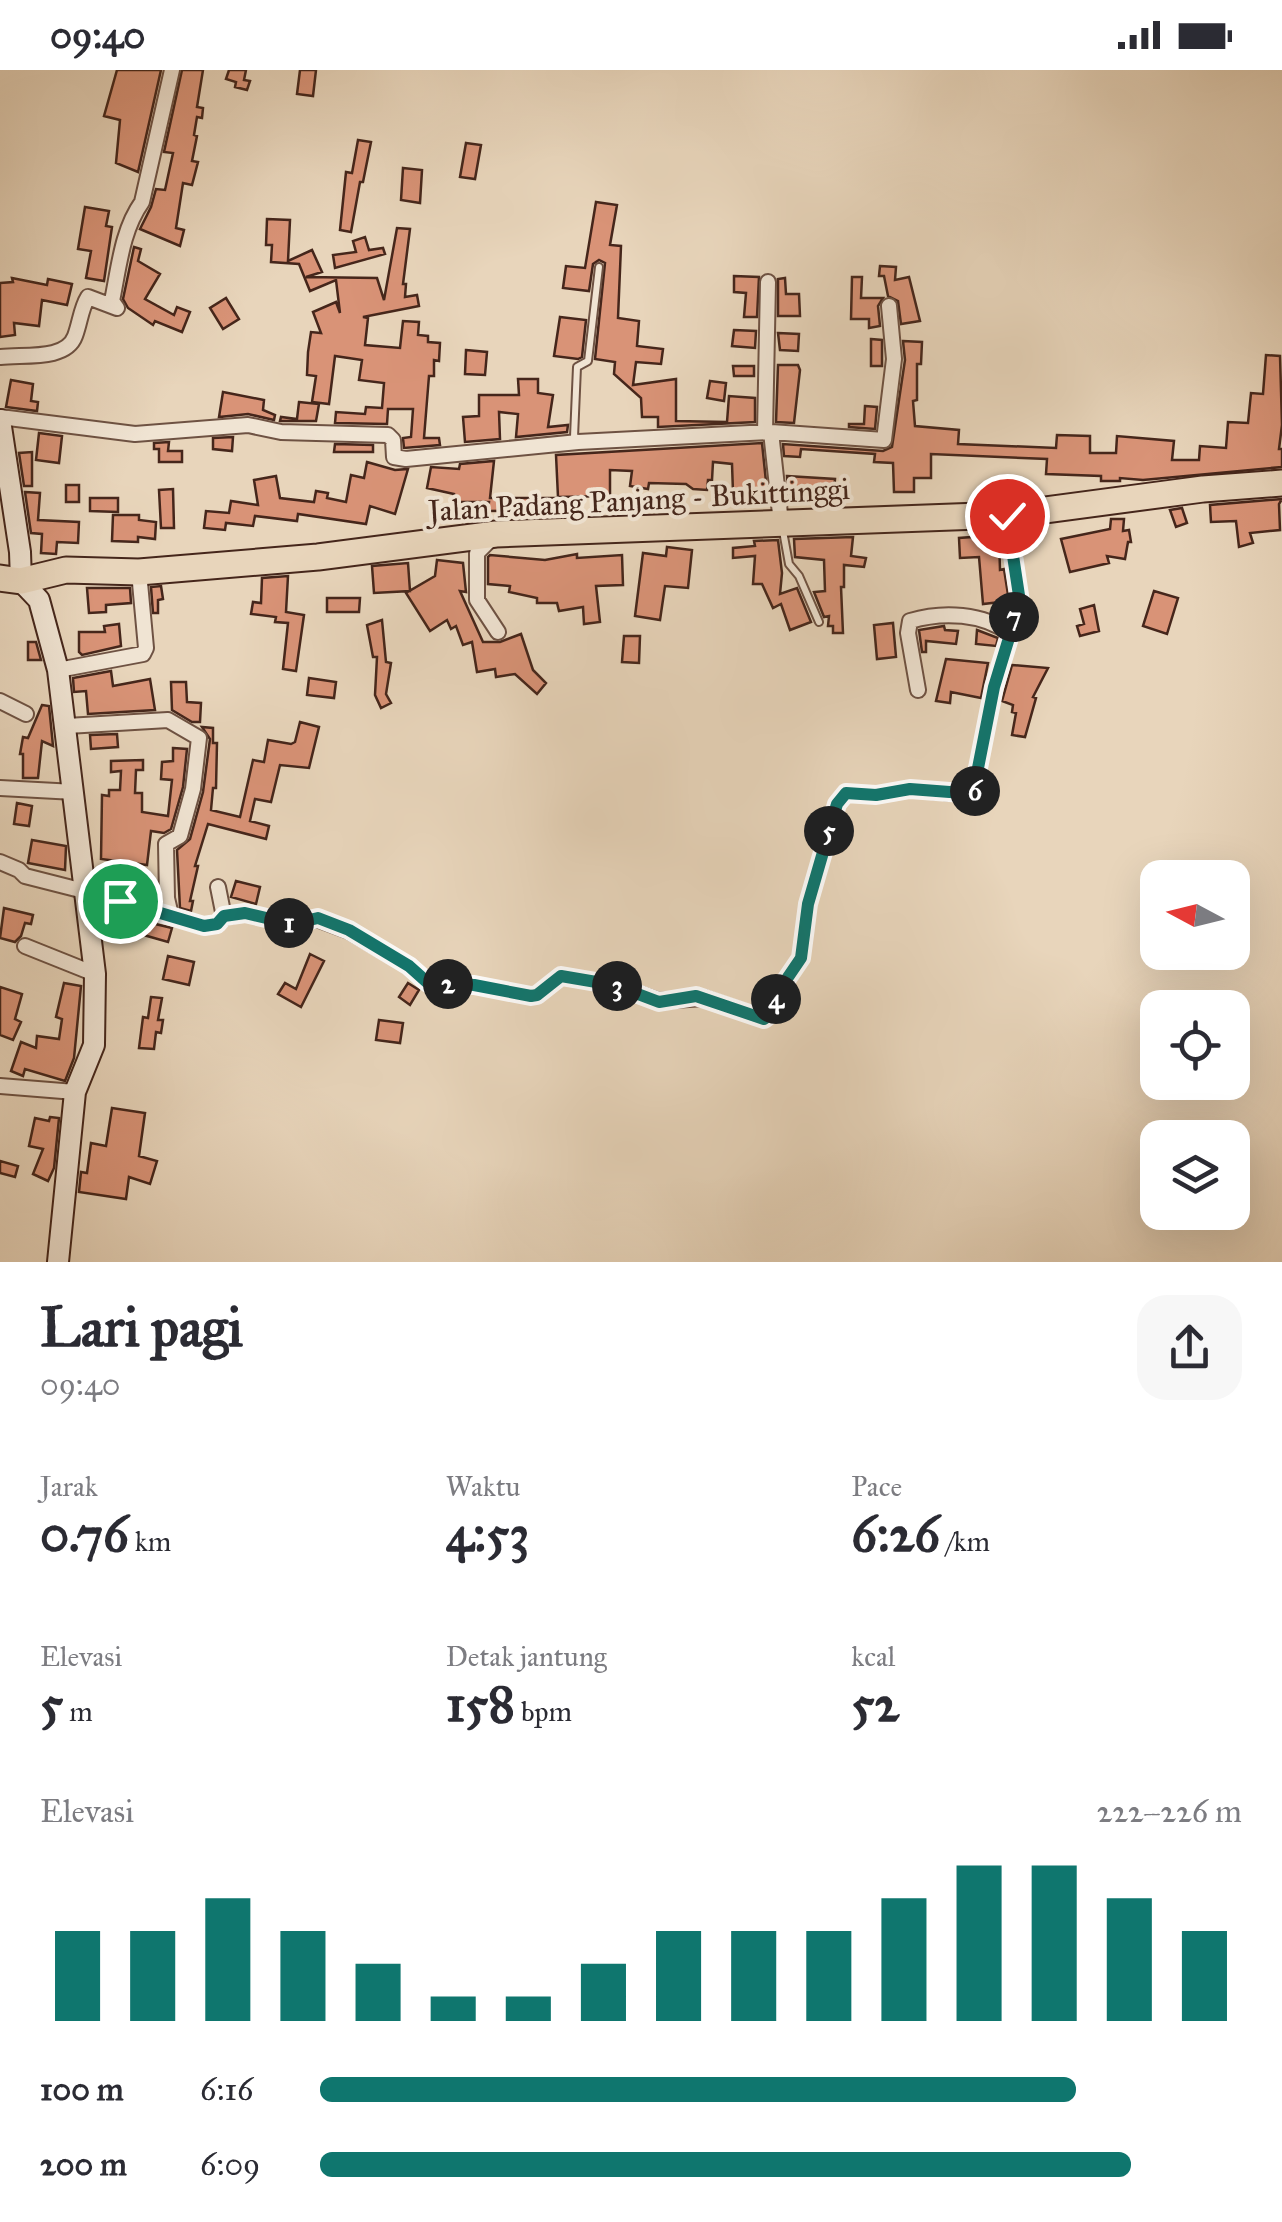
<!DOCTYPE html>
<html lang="id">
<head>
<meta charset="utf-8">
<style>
	:root { --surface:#fff; --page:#f7f7f7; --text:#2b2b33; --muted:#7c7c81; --accent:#0f766e }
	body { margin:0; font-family:"IM FELL Great Primer",serif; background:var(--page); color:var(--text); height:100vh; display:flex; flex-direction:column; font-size:38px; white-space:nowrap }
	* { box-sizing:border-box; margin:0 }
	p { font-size:32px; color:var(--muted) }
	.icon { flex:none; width:55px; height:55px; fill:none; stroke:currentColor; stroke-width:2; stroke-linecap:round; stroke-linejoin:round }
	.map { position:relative; height:1192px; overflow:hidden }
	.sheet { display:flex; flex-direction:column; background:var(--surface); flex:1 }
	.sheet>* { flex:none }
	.needle { width:65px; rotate:277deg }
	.controls { position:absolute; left:1140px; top:790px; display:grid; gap:20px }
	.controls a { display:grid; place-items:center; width:110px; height:110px; border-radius:20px; background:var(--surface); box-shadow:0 10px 40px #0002; font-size:50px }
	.pin { position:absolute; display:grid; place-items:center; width:85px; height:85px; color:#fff; margin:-42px; border:5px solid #fff; border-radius:50%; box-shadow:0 2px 10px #0007 }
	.km { position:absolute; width:50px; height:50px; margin:-25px; border-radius:50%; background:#222; color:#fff; font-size:28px; line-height:50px; text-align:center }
	.round { display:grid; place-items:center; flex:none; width:105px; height:105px; border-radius:30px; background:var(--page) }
	.headline { display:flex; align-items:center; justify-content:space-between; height:170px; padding:0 40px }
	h1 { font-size:55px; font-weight:700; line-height:75px }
	.figures { display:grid; grid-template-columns:repeat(3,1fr); gap:15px; height:170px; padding:10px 40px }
	.figures div { display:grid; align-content:center }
	.figures b { font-size:50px; font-weight:700 }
	.figures small { font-size:28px; font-weight:400 }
	.figures p { font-size:28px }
	.chart { height:280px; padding:20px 40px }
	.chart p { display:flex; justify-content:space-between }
	.chart svg { width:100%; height:180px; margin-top:10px; stroke:var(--accent); stroke-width:6 }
	ul { padding:0 40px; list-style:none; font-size:32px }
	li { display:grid; grid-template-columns:160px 120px 1fr; align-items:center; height:75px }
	li i { height:25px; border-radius:12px; background:var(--accent) }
	.status { display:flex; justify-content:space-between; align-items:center; height:70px; padding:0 50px; background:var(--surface); direction:ltr }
	.status svg { height:28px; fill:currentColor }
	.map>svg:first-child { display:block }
	.building { fill:#d99377; stroke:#45261b; stroke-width:2.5 }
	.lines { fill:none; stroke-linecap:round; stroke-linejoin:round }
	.lane-casing { stroke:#6e5243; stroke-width:10 }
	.street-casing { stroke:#6e5243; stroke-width:18 }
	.secondary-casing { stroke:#45261b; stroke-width:24 }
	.highway-casing { stroke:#45261b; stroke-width:29 }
	.lane { stroke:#f0e4d3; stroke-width:6 }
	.street { stroke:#f0e4d3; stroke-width:14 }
	.secondary { stroke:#f0e4d3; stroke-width:20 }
	.highway { stroke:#e8d5bb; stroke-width:25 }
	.route-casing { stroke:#fff; stroke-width:20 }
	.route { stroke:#0f766e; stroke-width:12 }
	.labels { text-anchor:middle; stroke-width:8; stroke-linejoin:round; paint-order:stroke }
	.street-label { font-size:30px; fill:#45261b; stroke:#f0e4d3 }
</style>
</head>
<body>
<div class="status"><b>09:40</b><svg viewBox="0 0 49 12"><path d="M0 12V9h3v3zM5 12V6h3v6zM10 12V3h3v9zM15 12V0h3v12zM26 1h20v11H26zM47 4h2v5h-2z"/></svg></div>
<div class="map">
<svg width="1282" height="1192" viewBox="0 0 1282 1192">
	<rect width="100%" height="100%" fill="#e8d5bb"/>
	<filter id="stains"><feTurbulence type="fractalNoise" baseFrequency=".002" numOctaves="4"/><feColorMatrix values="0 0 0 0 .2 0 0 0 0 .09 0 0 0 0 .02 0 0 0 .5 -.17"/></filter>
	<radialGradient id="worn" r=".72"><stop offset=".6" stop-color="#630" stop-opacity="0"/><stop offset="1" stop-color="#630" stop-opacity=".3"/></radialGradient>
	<path class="building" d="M 117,0 L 161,0 L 138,102 L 116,93 L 120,50 L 104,46 Z
		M 182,0 L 203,0 L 197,37 L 203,38 L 202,48 L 197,47 L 194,65 L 197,66 L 192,91 L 198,92 L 192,115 L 183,113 L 176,158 L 184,160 L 180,176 L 140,159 L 151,137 L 156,119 L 165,120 L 173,83 L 164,82 Z
		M 229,0 L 246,0 L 244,10 L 250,11 L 247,20 L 235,17 L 236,12 L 226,9 Z
		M 300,0 L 316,0 L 313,26 L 297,24 Z
		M 358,70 L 371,72 L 363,112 L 360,112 L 351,162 L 340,160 L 346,102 L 352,103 Z
		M 466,73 L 481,75 L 475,109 L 460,107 Z
		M 403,98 L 422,100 L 420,133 L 401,130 Z
		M 596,132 L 617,135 L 610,175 L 621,176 L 618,248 L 639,251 L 637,276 L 663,279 L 661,294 L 636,292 L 633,315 L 676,309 L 676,351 L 727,352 L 729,326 L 755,328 L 755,352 L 658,357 L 658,347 L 642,347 L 641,328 L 614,304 L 615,292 L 595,289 L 605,193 L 599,190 L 593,194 L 589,221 L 563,218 L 566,196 L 585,198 Z
		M 85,137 L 109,141 L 106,156 L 112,157 L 104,211 L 86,208 L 91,181 L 78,179 Z
		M 267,149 L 290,150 L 288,191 L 312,180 L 322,202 L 306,207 L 377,208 L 384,230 L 397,158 L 410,159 L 403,214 L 406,214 L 405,227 L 417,225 L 419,236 L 363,247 L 368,248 L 365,275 L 400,278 L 403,251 L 419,252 L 418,265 L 428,266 L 428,272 L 440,273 L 439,291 L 434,290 L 434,306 L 429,306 L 424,368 L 439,368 L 440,375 L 404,378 L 403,368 L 411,367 L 413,339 L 388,339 L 387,354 L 335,353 L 336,342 L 365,344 L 366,337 L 382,338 L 384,313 L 359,310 L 362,290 L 335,286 L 329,334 L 312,332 L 316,306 L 307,305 L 308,282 L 311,262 L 321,263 L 313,242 L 336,232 L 340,243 L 336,210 L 310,221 L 299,194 L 271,192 L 272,175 L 266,175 Z
		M 365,167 L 369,180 L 383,178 L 385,184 L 335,198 L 333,185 L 356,182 L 353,171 Z
		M 134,177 L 141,179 L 138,191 L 160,204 L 145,229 L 174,245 L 177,237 L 190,242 L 182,262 L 155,251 L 153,255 L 128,238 L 123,229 Z
		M 880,196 L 896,197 L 895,210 L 909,207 L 920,251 L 901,254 L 898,231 L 888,226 L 884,206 L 879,206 Z
		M 734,206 L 759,207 L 757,247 L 744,247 L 746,223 L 734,222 Z
		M 852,207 L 862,207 L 861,228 L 883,228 L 878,236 L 880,256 L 869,258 L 869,249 L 851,249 Z
		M 12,208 L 47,215 L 48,209 L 72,214 L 67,235 L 42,230 L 39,256 L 14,253 L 15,265 L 0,267 L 0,213 L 13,212 Z
		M 785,208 L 786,224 L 799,224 L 800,246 L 778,246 L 778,209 Z
		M 226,228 L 239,249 L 223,259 L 210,238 Z
		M 560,247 L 586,250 L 582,287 L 578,289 L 554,286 Z
		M 734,260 L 756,261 L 755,278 L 732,276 Z
		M 778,263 L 799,264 L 798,281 L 780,280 Z
		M 871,269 L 882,270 L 882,296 L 871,296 Z
		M 903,271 L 922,272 L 921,294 L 917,294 L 917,330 L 913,331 L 915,356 L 959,360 L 958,374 L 1056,378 L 1057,365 L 1090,366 L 1090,383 L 1116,383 L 1117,366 L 1174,371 L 1172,390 L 1199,390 L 1200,376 L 1226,378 L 1228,352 L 1248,353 L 1251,323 L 1263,324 L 1266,285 L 1280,286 L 1282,355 L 1279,379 L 1282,379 L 1282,397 L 1143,410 L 1120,408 L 1120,411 L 1101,411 L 1101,406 L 1046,404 L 1047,389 L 931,384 L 931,408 L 914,408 L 914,422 L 894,422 L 893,393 L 874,392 L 875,384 L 801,379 L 800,387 L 784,386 L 783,374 L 883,381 L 892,377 L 905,290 Z
		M 466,280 L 487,282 L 485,305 L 465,304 Z
		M 778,295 L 798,295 L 800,300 L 794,353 L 776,352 Z
		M 733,296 L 754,296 L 754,306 L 734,306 Z
		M 518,309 L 538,309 L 538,323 L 553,325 L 548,357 L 568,355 L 567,362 L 516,367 L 518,344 L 499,342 L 500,369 L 465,372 L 463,347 L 479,346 L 479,325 L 519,325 Z
		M 11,310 L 33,314 L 31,331 L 38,332 L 37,341 L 6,337 Z
		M 710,311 L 726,313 L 724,331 L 707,328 Z
		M 223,322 L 264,330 L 263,340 L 275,345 L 274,350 L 248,344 L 219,347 Z
		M 299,332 L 319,334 L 316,351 L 280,351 L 281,347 L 297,349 Z
		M 865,336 L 877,337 L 875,359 L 849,357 L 849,354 L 864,354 Z
		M 39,363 L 62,366 L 59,393 L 36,390 Z
		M 233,367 L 232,381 L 213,379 L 213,368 Z
		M 169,372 L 168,381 L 182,381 L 182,392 L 159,392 L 159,379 L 154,379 L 154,373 Z
		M 762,373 L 768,431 L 764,431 L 765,422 L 733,422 L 732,394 L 713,392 L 712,410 L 708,410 L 707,420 L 693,419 L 686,414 L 649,413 L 648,419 L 630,416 L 632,401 L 610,400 L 610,426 L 558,427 L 556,385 Z
		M 335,374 L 373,375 L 373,382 L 334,382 Z
		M 32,382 L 32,416 L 24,416 L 19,383 Z
		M 494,391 L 490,428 L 557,428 L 557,440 L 488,441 L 489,432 L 454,432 L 454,424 L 427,418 L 431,397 L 459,399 L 460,394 Z
		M 367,392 L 395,400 L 408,399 L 395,444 L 370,436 L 366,454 L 298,444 L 297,451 L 255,446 L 253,456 L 226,453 L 225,460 L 204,458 L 206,441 L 229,443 L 231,431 L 258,435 L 254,410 L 276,406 L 280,428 L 314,432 L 316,421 L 328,423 L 327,428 L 346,432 L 351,405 L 364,408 Z
		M 787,406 L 835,409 L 834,423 L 791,421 L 789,432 Z
		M 66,415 L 79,415 L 79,432 L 66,432 Z
		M 173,419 L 174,458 L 161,458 L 159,420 Z
		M 25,422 L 40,423 L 38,450 L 79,452 L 78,473 L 57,472 L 56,484 L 41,483 L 42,464 L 31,463 Z
		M 90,428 L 118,428 L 118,442 L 90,441 Z
		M 1282,429 L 1279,434 L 1280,460 L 1250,463 L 1253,473 L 1239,477 L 1236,451 L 1211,452 L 1210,435 Z
		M 1182,438 L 1187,453 L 1176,457 L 1170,440 Z
		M 113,445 L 139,445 L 139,450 L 156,452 L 155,469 L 138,467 L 138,472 L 112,471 Z
		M 1111,449 L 1124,449 L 1123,461 L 1129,460 L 1131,472 L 1128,472 L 1125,489 L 1107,486 L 1109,493 L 1070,502 L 1061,469 L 1110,459 Z
		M 999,465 L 1000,500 L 1004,499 L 1009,531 L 983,534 L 979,487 L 960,488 L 959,468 Z
		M 853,467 L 851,486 L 866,488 L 864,497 L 844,495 L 844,517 L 841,517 L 843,563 L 833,563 L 833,556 L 828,556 L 829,546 L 824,547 L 814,522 L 825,521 L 824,490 L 795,487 L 794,469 Z
		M 778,470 L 782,503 L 780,524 L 797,518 L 811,552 L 790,560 L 781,534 L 773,538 L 762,514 L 753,514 L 755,486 L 733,488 L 733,478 L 755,476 L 754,471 Z
		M 667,477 L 692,480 L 688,518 L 665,516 L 660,550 L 635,546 L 643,483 L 666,486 Z
		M 577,484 L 577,488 L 622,485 L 623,515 L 596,516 L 600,552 L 584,554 L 583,537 L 559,541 L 557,533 L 537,533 L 537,528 L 509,522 L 510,516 L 488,514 L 488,487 L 490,485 L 545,490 Z
		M 437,490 L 463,493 L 466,522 L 460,521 L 483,572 L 500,572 L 521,564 L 533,600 L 546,613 L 537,624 L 515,604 L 496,607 L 495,599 L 477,602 L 472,572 L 463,575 L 456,556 L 451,559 L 447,550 L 430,561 L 406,523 L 435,506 Z
		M 408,493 L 410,521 L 374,523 L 372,496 Z
		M 288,506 L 286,542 L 304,545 L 296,601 L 283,599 L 288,553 L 275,552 L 276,547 L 251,544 L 253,532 L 261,533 L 262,508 Z
		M 161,516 L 163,529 L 158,530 L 158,543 L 153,543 L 151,517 Z
		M 87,518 L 130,518 L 131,533 L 106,535 L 106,542 L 89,543 Z
		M 1154,521 L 1178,528 L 1167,564 L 1143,556 Z
		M 327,528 L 360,528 L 359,542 L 327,542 Z
		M 1094,535 L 1099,561 L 1080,566 L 1077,556 L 1084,554 L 1080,539 Z
		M 382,550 L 386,592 L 391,593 L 386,624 L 391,633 L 381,638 L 375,625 L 377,587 L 373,587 L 367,555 Z
		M 893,553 L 896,587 L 877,589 L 874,555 Z
		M 119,554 L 121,576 L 82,585 L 79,582 L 79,562 L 105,562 L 104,556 Z
		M 944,556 L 945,560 L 958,561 L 956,574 L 926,571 L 926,582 L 922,582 L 919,560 Z
		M 977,560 L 998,568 L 996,576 L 976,574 Z
		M 624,566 L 640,566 L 639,593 L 622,592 Z
		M 28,572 L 36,572 L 41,590 L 28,590 Z
		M 946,589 L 988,593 L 981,628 L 951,622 L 950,633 L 936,631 Z
		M 1012,595 L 1048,598 L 1033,627 L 1036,628 L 1025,667 L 1012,665 L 1016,643 L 1012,642 L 1013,635 L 1002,631 Z
		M 111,601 L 113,616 L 150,609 L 155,640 L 88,644 L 86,621 L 74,622 L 73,608 Z
		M 309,608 L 336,612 L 334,628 L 307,625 Z
		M 171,612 L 186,612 L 187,632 L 201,633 L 200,652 L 192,652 L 172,640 Z
		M 42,635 L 49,636 L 53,676 L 42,671 L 38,708 L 23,708 L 23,684 L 20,684 L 23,667 L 28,668 Z
		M 300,652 L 319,657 L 309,698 L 280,695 L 271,732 L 255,729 L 250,751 L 269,756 L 266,769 L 208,754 L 195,796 L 198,796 L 190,831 L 193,831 L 191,841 L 180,838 L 177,780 L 190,769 L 203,722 L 210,669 L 202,657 L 213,658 L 213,673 L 217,673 L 216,718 L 213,718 L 211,740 L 240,747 L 253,690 L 264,692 L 268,670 L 291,674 L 295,672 Z
		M 117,664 L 118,677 L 91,679 L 90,665 Z
		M 173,678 L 187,679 L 183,717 L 171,759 L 164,763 L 151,761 L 147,795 L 101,789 L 102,725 L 109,726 L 109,720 L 120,720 L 121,701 L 111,702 L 111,691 L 143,690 L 143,700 L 136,700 L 135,723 L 142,723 L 142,742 L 168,746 L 172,710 L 161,709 L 162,692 L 173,691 Z
		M 17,733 L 32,736 L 29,756 L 14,754 Z
		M 32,770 L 66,776 L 65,800 L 28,793 Z
		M 236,811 L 260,817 L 256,834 L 231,827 Z
		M 4,838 L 33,845 L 31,854 L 25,853 L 21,866 L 15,872 L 0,868 Z
		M 130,848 L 172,858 L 168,872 L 140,864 L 140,866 L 129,866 Z
		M 310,884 L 324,891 L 301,937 L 278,924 L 285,913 L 296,919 Z
		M 168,886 L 194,892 L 189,915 L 163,909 Z
		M 64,913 L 81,916 L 74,988 L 65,1011 L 25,999 L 23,1006 L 11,1001 L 21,972 L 36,978 L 37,966 L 59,969 L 62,949 L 56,947 Z
		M 408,913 L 419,920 L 410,935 L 399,927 Z
		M 0,917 L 22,924 L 15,949 L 21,952 L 13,970 L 0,965 Z
		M 151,927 L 162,928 L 158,950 L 163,950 L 161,963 L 156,962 L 154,979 L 139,978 L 143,947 L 148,948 Z
		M 379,950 L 403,953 L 400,973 L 376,970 Z
		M 112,1038 L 145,1043 L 139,1086 L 157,1091 L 150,1114 L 129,1107 L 126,1129 L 79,1122 L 81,1102 L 87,1103 L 91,1073 L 106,1076 Z
		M 50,1047 L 59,1048 L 54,1098 L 48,1111 L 33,1104 L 43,1079 L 29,1076 L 35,1048 L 49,1051 Z
		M 0,1091 L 18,1096 L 15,1107 L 0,1103 Z"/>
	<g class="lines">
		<g class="lane-casing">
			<path id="lane" d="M 578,368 L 574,367 L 577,297 L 588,291 L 599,197
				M 783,461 L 789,494 L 799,506 L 819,552"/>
		</g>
		<g class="street-casing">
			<path id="street" d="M 0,287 C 23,284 66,291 75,266 C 80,253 81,238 88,227 L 117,238 L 112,231 C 119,197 122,160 142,132 L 172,0
				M 0,347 L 135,364 L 248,355 L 281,362 L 388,365 L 393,370 L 394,387 L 406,389 L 578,372 L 771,362 L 884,370 L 894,289 L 889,236
				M 765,362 L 768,212
				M 771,362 L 781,453
				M 492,468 L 477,483 L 477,530 L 498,562
				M 58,600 L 143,584 L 146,578 L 139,502
				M 918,620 L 908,563 L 910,551 C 943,541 983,543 1011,564
				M 0,631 L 26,644
				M 67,656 L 168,650 L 199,668 L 193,719 L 180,766 L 166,774 L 167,828 L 171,845
				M 0,718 L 75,722
				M 0,792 L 19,800 L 25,806 L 84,821
				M 218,817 L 224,847
				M 87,834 L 120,831 L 203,856 L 217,854 L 224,847 L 245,843 L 292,854 L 317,849 L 349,861 L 409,896 L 429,913 L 474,915 L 531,926 L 537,925 L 561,906 L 614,915 L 659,931 L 704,928 L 764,949 L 769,946 L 782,917 L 801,888 L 808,834 L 837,734 L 846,723 L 876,725 L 910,719 L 976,725 L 978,698 L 994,617 L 1020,532 L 1007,445
				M 25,876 L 95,904
				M 0,1016 L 75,1022"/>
		</g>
		<g class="secondary-casing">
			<path id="secondary" d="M 0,350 L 20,482 L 21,511 L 39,530 L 58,600 L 95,904 L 94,975 L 75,1022 L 58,1192"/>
		</g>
		<g class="highway-casing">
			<path id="highway" d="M 0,508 L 21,511 L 66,500 L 139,502 L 318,487 L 496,464 L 1007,445 L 1203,419 L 1282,413"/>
		</g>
		<use href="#lane" class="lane"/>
		<use href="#street" class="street"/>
		<use href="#secondary" class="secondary"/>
		<use href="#highway" class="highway"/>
	</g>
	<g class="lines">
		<g class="route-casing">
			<path id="route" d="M 120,831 L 204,856 L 217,854 L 224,846 L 245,843 L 292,854 L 318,848 L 349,860 L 409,896 L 428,913 L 474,915 L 531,926 L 537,925 L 561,906 L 614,915 L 659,932 L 696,926 L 764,949 L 768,946 L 782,916 L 801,888 L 808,834 L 837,734 L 846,723 L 876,725 L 910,719 L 976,724 L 978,698 L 994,617 L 1020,532 L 1007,446"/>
		</g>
		<use href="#route" class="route"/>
	</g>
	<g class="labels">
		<g class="street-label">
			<text transform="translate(639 430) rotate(-3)" y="10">Jalan Padang Panjang - Bukittinggi</text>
		</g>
	</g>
	<rect width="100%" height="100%" filter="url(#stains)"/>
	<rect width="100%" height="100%" fill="url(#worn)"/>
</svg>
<div class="controls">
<a><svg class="needle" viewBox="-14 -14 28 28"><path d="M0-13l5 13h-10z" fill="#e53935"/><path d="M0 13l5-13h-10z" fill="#7c7c81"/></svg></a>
<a><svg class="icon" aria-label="locate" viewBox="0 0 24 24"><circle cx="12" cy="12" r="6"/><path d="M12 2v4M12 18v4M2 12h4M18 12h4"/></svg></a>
<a><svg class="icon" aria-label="layers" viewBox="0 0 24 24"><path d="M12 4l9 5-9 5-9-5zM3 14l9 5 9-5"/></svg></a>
</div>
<div class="pin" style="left:120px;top:831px;background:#1e9e55"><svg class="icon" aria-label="arrive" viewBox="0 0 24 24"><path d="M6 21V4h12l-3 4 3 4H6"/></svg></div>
<div class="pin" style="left:1007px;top:446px;background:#d93025"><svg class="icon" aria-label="check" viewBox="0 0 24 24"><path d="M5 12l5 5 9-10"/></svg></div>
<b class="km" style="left:289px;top:853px">1</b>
<b class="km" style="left:448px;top:914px">2</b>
<b class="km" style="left:617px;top:916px">3</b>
<b class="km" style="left:776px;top:929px">4</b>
<b class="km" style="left:829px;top:761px">5</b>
<b class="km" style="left:975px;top:721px">6</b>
<b class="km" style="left:1014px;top:547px">7</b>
</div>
<section class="sheet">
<div class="headline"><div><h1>Lari pagi</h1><p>09:40</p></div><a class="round"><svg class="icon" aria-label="share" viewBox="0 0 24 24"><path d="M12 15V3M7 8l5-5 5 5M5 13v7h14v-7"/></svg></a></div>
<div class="figures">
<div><p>Jarak</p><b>0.76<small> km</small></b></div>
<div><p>Waktu</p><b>4:53</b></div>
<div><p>Pace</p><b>6:26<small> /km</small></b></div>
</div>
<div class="figures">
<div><p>Elevasi</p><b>5<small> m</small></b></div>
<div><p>Detak jantung</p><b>158<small> bpm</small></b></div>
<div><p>kcal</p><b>52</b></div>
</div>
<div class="chart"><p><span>Elevasi</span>222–226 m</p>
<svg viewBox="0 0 160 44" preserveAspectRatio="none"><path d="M5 44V22M15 44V22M25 44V14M35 44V22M45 44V30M55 44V38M65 44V38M75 44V30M85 44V22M95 44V22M105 44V22M115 44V14M125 44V6M135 44V6M145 44V14M155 44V22"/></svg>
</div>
<ul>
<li><b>100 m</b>6:16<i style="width:82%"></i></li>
<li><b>200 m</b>6:09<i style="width:88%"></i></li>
</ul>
</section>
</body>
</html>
